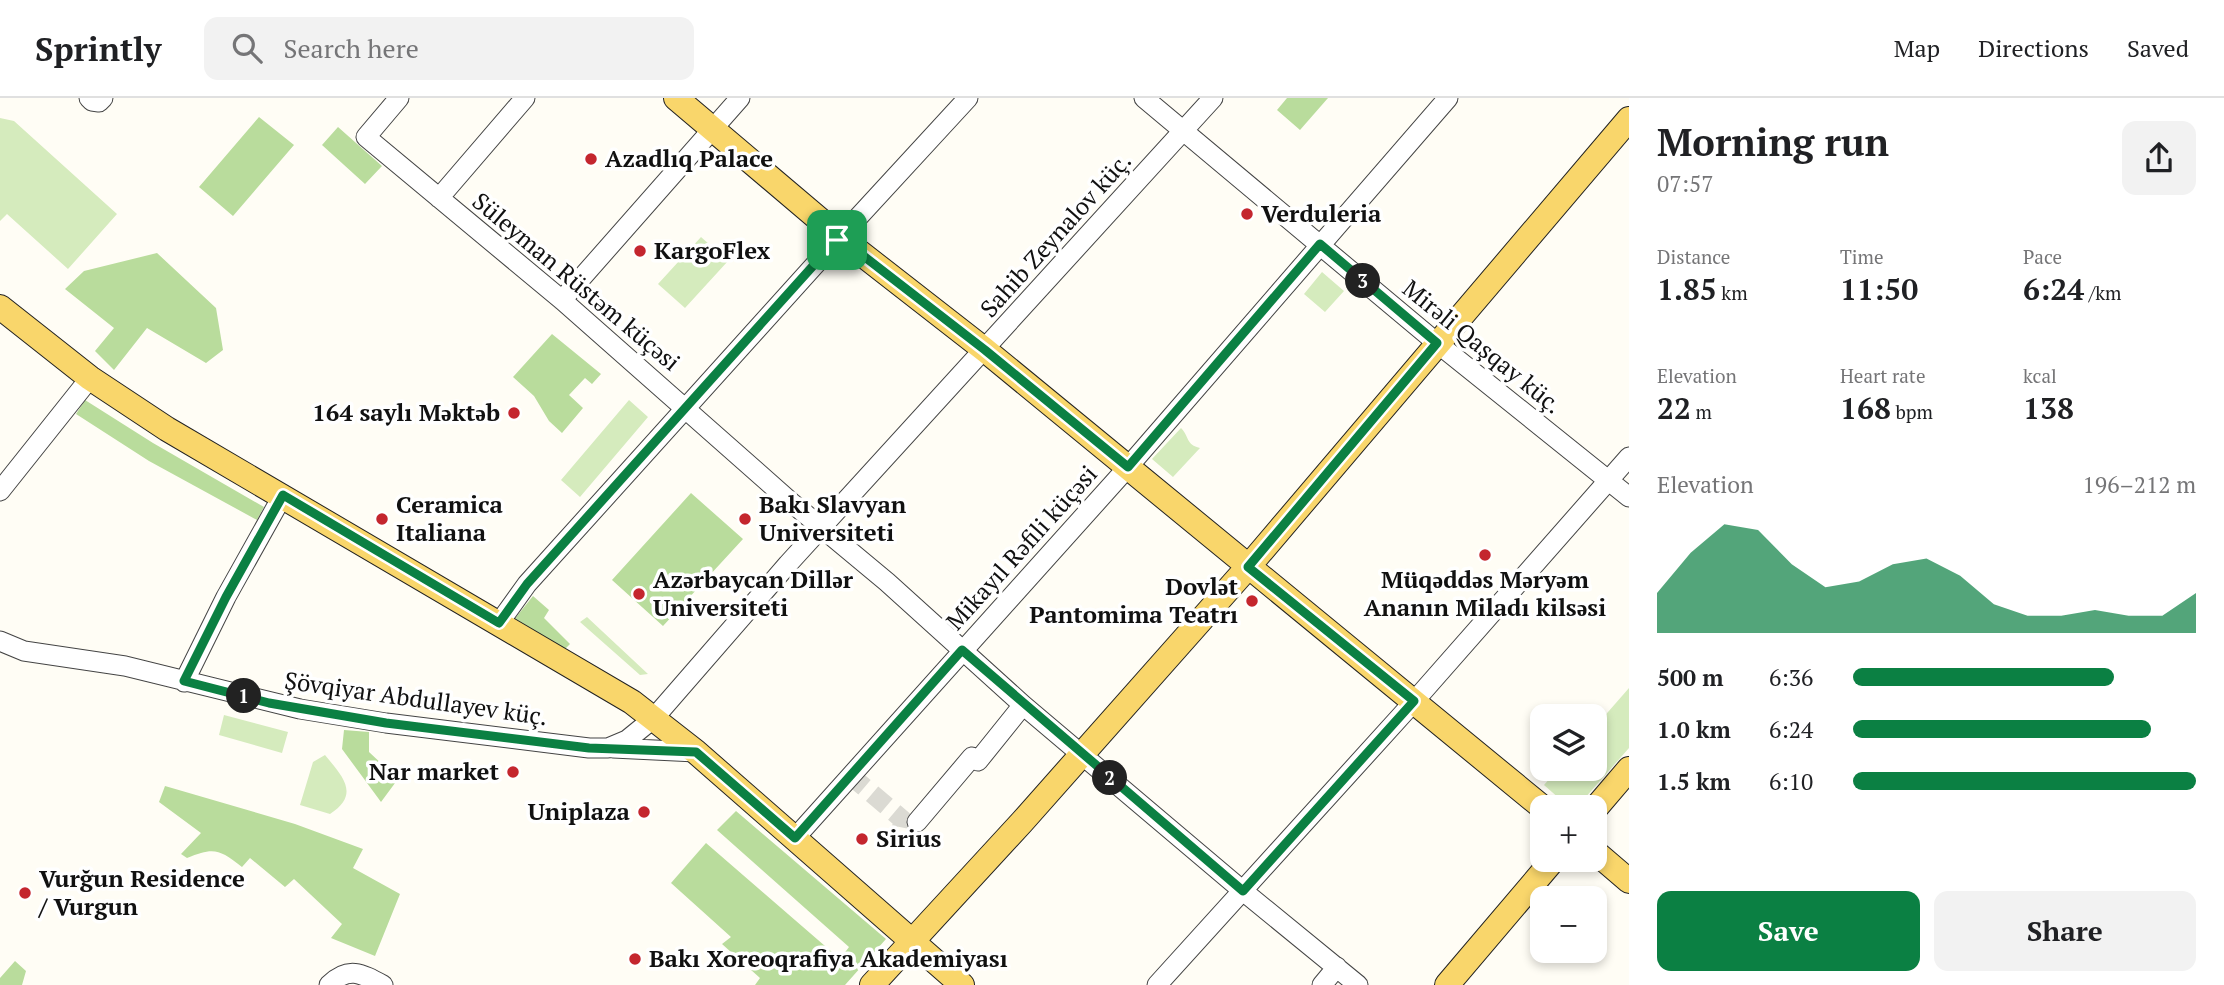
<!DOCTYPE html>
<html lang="en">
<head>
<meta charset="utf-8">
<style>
	:root { --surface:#fff; --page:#f2f2f2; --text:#202124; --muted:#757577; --line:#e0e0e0; --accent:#0b8043 }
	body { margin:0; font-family:"PT Serif",serif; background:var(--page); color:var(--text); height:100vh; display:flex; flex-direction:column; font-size:26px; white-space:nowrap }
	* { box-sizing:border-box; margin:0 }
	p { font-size:23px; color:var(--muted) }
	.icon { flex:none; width:38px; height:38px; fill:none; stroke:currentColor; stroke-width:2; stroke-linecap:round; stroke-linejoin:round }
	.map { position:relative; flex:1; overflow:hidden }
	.side { display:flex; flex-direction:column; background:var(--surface); width:595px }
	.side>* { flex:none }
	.buttons { position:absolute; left:1530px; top:606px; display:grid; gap:14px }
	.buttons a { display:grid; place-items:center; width:77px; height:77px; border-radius:14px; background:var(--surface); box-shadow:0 4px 10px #0003; font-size:35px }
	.pin { position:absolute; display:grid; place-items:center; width:60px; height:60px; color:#fff; margin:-30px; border-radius:14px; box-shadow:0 4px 10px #0006 }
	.km { position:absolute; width:35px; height:35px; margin:-18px; border-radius:50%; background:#222; color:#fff; font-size:19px; line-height:35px; text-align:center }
	.round { display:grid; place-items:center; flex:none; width:74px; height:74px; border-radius:14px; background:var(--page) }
	.overview { display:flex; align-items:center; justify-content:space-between; height:119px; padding:0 28px }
	h1 { font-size:38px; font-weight:600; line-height:52px }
	.figures { display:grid; grid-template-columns:repeat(3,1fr); gap:10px; height:119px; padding:7px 28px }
	.figures div { display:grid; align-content:center }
	.figures b { font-size:30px; font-weight:600 }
	.figures small { font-size:19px; font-weight:400 }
	.figures p { font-size:19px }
	.chart { height:196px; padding:14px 28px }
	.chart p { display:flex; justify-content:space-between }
	.chart svg { width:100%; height:126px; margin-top:7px; fill:var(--accent); opacity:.7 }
	.cta { display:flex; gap:14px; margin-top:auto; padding:14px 28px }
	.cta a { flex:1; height:80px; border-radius:14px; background:var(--accent); color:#fff; font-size:28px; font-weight:600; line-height:80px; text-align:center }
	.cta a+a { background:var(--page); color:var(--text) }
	ul { padding:0 28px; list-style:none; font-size:23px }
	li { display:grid; grid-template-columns:112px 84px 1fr; align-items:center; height:52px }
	li i { height:18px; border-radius:9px; background:var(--accent) }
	header { display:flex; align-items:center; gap:42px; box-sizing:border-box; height:98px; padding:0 35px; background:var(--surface); border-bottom:2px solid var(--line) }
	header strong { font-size:33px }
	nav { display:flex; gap:38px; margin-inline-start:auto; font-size:24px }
	.search { width:490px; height:63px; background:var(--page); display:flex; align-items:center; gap:18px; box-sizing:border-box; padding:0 24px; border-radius:14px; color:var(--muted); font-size:26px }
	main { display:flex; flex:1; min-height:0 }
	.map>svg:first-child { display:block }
	.green { fill:#d5ebbd }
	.forest { fill:#b9dc9c }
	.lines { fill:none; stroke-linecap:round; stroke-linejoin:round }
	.minor-tunnel { stroke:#dbdad3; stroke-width:19; stroke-dasharray:19 10; stroke-linecap:butt }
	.minor-casing { stroke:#444; stroke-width:21 }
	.major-casing { stroke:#222; stroke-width:26 }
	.minor { stroke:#fff; stroke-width:19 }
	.major { stroke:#f9d66b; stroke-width:24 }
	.route-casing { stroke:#fff; stroke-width:14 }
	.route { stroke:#0b8043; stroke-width:9 }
	.poi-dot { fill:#c4262e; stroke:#fff; stroke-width:2.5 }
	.labels { text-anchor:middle; stroke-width:7; stroke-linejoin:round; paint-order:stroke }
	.poi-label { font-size:24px; font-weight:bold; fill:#111; stroke:#fff; text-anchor:start }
	.street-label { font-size:24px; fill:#111; stroke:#fff }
</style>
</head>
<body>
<header>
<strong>Sprintly</strong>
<div class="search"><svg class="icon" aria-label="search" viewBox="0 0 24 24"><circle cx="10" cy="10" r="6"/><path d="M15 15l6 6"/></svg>Search here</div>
<nav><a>Map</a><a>Directions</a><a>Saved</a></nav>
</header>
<main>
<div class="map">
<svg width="1629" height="887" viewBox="0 0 1629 887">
	<rect width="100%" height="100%" fill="#fffdf5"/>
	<path class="green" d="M 0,20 L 14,23 L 117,116 L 68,171 L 7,116 L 0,123 Z
		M 701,139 L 728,163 L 685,210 L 658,186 Z
		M 1322,174 L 1344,193 L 1325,214 L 1304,196 Z
		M 629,302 L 648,319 L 580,399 L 561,382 Z
		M 1181,330 C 1189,338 1186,347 1200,350 L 1173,379 L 1152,361 Z
		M 587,519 L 648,576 L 640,577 L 580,524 Z
		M 1629,590 L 1629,650 L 1577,709 L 1569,709 L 1544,687 L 1559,670 L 1594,670 L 1594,630 Z
		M 224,617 L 288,634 L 282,655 L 219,637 Z
		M 325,657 C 342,678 361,696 330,716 L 300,707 L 313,664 Z"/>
	<path class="forest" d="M 1287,0 L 1328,0 L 1300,32 L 1277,12 Z
		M 259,19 L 294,47 L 233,118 L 199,89 Z
		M 338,29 L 382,68 L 365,86 L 322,47 Z
		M 157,155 L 216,210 L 223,252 L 206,265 L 147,230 L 114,272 L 95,253 L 114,230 L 65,191 L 84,173 Z
		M 552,236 L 601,276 L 592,286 L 585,280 L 569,297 L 583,310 L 562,335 L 549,323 L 534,298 L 513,279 Z
		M 85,302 L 153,345 L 264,409 L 257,422 L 149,363 L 76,316 Z
		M 691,395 L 743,441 L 663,528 L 612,482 Z
		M 533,498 L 549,512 L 544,520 L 570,546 L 564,552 L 513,523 Z
		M 344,632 L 369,634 L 369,654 L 398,681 L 381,704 L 342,651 Z
		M 165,688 L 295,726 L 363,751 L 353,770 L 400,796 L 375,858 L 331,840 L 342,826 L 294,781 L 285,789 L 250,760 L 242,769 C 219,751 214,749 187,760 L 181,756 L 201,735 L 159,704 Z
		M 736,713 L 886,841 L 845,887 L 755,887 L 760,880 L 722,846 L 731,839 L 671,785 L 706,745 L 840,861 L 849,849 L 717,732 Z
		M 15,863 L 26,873 L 22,887 L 0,887 L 0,880 Z"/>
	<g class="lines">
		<path class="minor-tunnel" d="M 850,677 L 903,722 L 901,732"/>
		<g class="minor-casing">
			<path id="minor" d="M 89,0 L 92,3 L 99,4 L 103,0
				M 399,0 L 366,39 L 562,202 L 792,405 L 887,484 L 1023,607 L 1243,793 L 1358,887
				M 1144,0 L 1437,245 L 1629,399
				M 439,100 L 525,0
				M 562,202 L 740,0
				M 0,393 L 90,280
				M 499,525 L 527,486 L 840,139 L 968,0
				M 0,543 L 24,553 L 125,568 L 300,611 L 386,625 L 589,650 L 608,650 L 627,642 L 654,620 L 788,466 L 1213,0
				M 184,584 L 226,499 L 283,397
				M 613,650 L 696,654
				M 917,724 L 972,659 L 978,663 L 1023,607
				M 795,740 L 1128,369 L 1448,0
				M 329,887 C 348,868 361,875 383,887
				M 1157,887 L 1410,608 L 1629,359
				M 1322,887 L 1337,869"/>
		</g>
		<g class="major-casing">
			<path id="major" d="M 676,0 L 840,139 L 985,252 L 1542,709
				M 0,209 L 90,280 L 167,331 L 632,604 L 696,654 L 962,887
				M 1594,712 L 1629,671
				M 1594,753 L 1629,783
				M 872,887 L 1022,724 L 1248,469 L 1629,21
				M 1447,887 L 1554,761"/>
		</g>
		<use href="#minor" class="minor"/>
		<use href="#major" class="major"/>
	</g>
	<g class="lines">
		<g class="route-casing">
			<path id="route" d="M 839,139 L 985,252 L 1128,369 L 1320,146 L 1437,245 L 1248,469 L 1414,603 L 1243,793 L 962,552 L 795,740 L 696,654 L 589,650 L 386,625 L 269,605 L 184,583 L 226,499 L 283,397 L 499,525 L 527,486 Z"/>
		</g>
		<use href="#route" class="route"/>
	</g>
	<g class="poi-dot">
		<circle cx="591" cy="61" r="7"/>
		<circle cx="1247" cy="116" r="7"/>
		<circle cx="640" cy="153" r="7"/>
		<circle cx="514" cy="315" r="7"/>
		<circle cx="382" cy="421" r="7"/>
		<circle cx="745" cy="421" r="7"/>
		<circle cx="1485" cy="457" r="7"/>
		<circle cx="639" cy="496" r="7"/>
		<circle cx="1252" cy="503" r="7"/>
		<circle cx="513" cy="674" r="7"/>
		<circle cx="644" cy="714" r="7"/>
		<circle cx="862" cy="741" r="7"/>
		<circle cx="25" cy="795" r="7"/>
		<circle cx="635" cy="861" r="7"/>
	</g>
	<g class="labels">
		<g class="poi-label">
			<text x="605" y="69">Azadlıq Palace</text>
			<text x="1261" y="124">Verduleria</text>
			<text x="654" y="161">KargoFlex</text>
			<text x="500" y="323" text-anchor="end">164 saylı Məktəb</text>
			<text x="396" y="415">Ceramica<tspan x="396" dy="28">Italiana</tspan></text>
			<text x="759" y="415">Bakı Slavyan<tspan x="759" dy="28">Universiteti</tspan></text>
			<text x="653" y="490">Azərbaycan Dillər<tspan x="653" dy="28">Universiteti</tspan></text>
			<text x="1485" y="490" text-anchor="middle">Müqəddəs Məryəm<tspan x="1485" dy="28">Ananın Miladı kilsəsi</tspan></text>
			<text x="1238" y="497" text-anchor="end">Dovlət<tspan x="1238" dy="28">Pantomima Teatrı</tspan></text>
			<text x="499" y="682" text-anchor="end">Nar market</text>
			<text x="630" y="722" text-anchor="end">Uniplaza</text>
			<text x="876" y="749">Sirius</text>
			<text x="39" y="789">Vurğun Residence<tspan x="39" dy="28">/ Vurgun</tspan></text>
			<text x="649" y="869">Bakı Xoreoqrafiya Akademiyası</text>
		</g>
		<g class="street-label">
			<text transform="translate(1056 137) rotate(-48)" y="8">Sahib Zeynalov küç.</text>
			<text transform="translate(576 184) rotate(40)" y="8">Süleyman Rüstəm küçəsi</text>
			<text transform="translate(1482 249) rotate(39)" y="8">Mirəli Qaşqay küç.</text>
			<text transform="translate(1022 450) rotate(-48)" y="8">Mikayıl Rəfili küçəsi</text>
			<text transform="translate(416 601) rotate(8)" y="8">Şövqiyar Abdullayev küç.</text>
		</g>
	</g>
</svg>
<div class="buttons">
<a><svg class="icon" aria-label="layers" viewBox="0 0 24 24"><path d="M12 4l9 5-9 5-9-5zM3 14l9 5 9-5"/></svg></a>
<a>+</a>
<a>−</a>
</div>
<div class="pin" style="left:837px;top:142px;background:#1e9e55"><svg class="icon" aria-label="arrive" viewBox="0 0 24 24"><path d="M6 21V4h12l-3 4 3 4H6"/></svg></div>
<b class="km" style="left:244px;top:598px">1</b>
<b class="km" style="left:1110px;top:680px">2</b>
<b class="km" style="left:1363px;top:183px">3</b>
</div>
<section class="side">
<div class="overview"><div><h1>Morning run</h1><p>07:57</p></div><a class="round"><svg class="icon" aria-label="share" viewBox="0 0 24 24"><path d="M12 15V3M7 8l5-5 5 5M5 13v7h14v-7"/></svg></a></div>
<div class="figures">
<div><p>Distance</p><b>1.85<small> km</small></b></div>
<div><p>Time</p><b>11:50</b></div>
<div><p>Pace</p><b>6:24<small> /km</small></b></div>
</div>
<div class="figures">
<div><p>Elevation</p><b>22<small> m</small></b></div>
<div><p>Heart rate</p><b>168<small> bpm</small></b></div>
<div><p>kcal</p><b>138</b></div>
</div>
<div class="chart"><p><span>Elevation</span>196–212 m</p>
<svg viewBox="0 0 160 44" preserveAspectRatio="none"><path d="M0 44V30L10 16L20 6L30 8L40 20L50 28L60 26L70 20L80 18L90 24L100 34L110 38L120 38L130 36L140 38L150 38L160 30V44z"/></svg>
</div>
<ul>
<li><b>500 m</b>6:36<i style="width:76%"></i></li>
<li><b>1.0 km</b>6:24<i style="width:87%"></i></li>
<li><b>1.5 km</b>6:10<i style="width:100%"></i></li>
</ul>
<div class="cta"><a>Save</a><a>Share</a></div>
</section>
</main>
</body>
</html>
